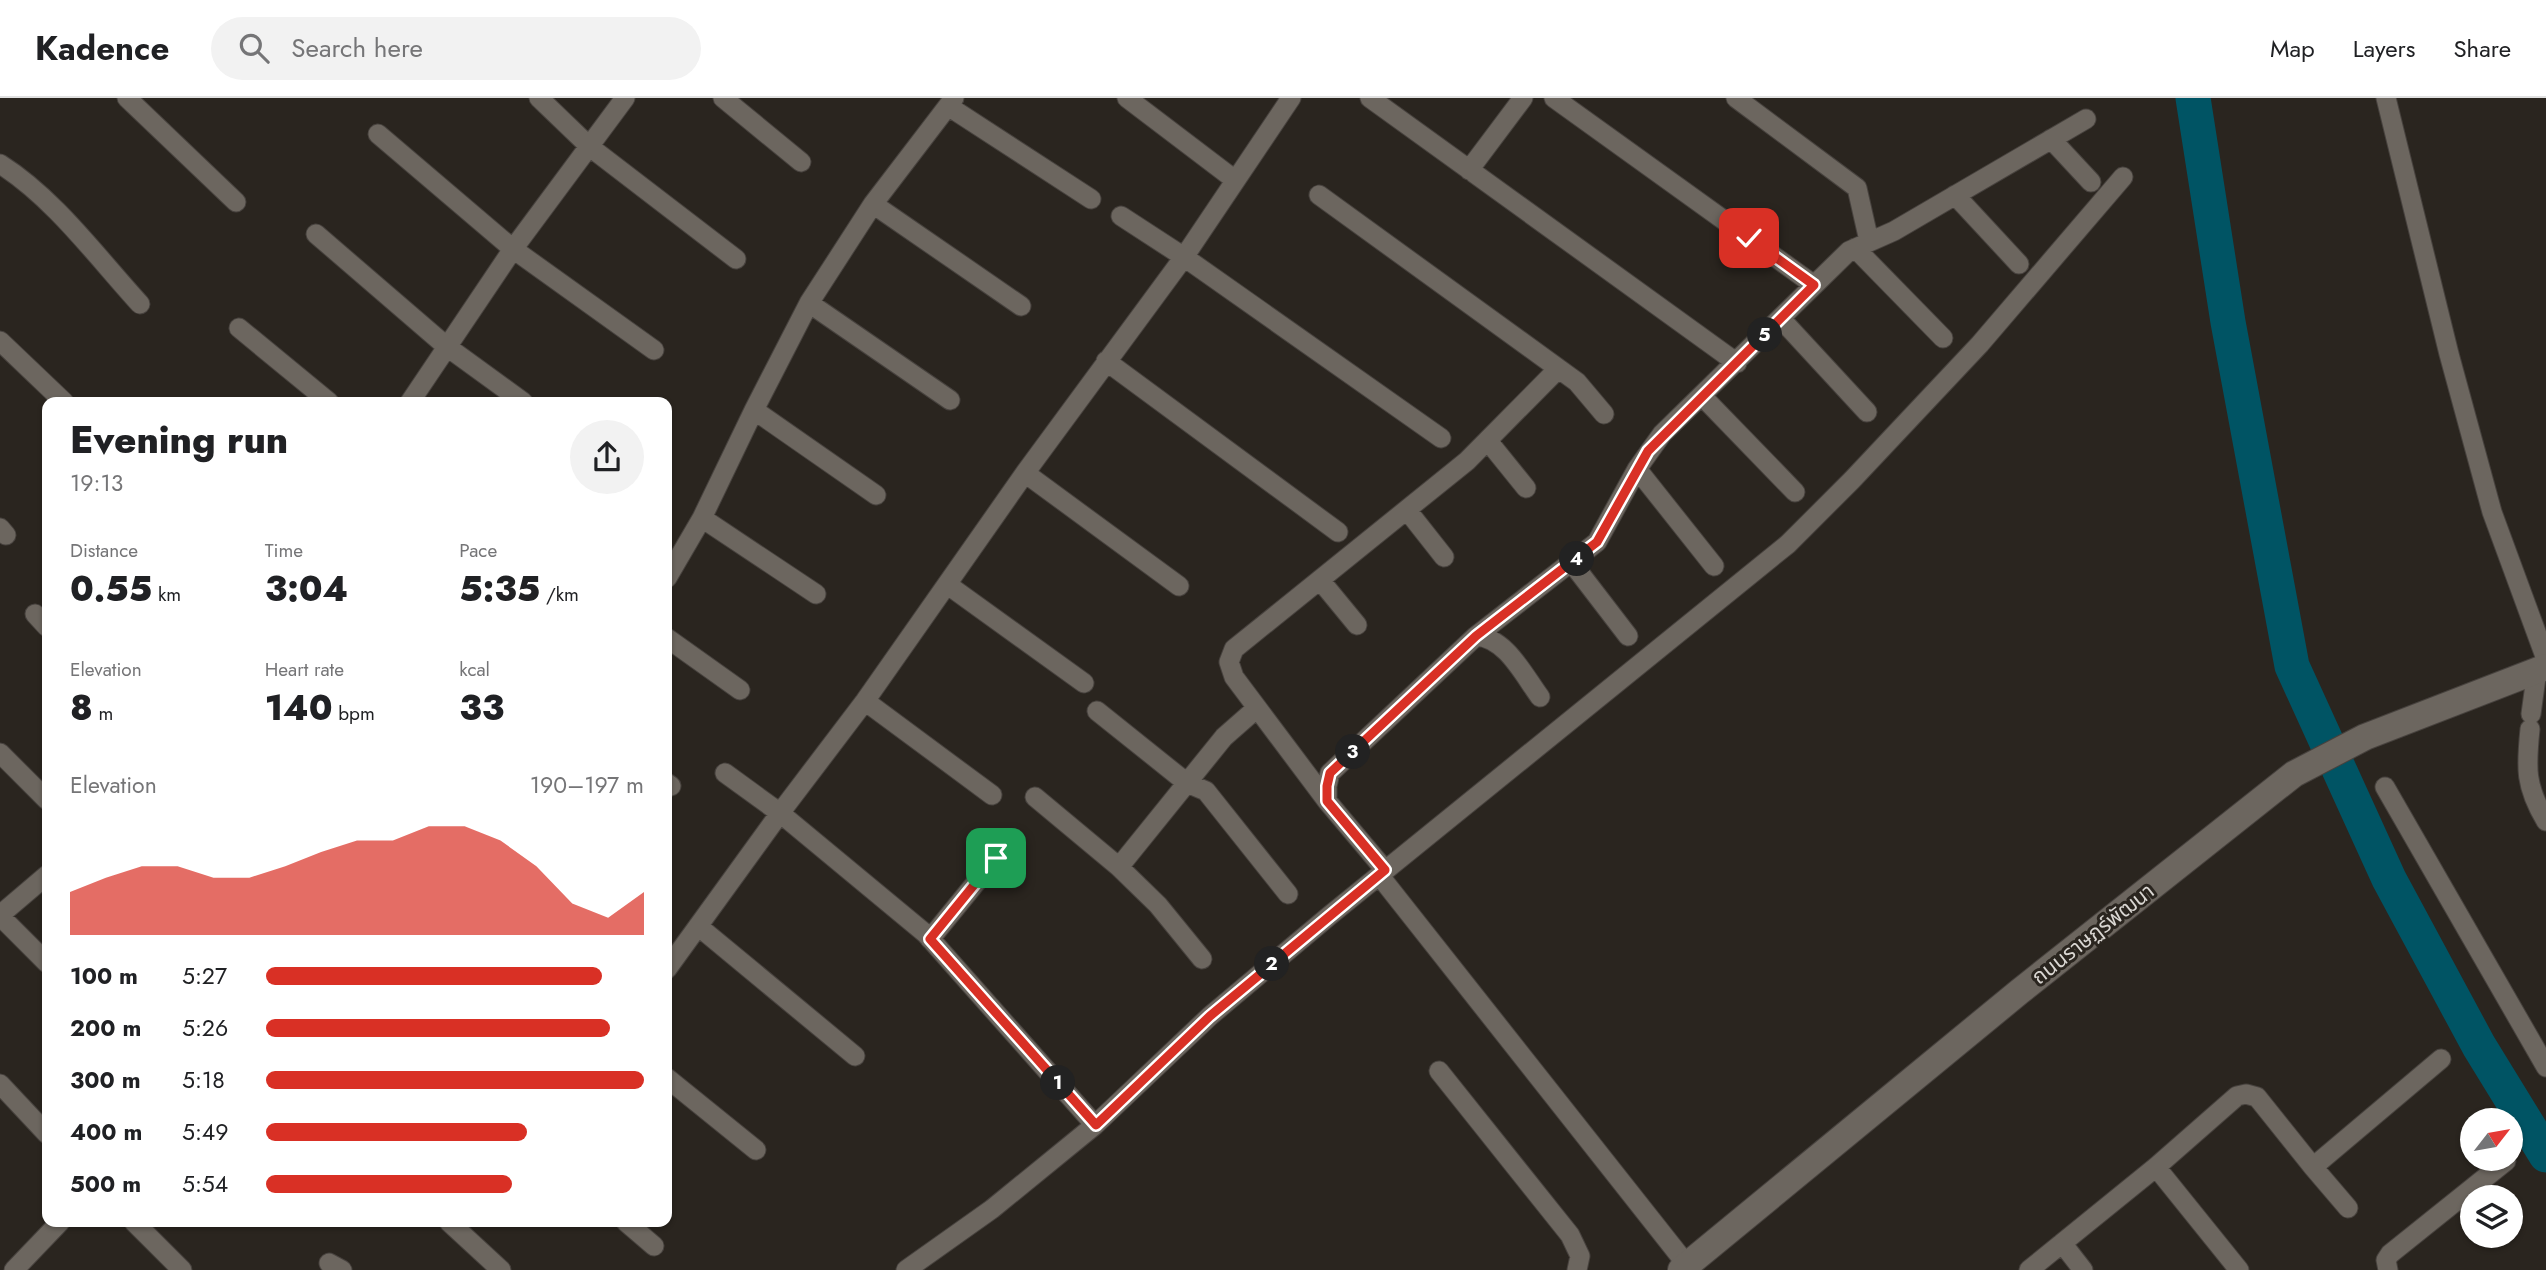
<!DOCTYPE html>
<html lang="en">
<head>
<meta charset="utf-8">
<style>
	:root { --surface:#fff; --page:#f2f2f2; --text:#202124; --muted:#757577; --line:#e0e0e0; --accent:#d93025 }
	body { margin:0; font-family:Jost,"Noto Sans Thai",sans-serif; background:var(--page); color:var(--text); height:100vh; display:flex; flex-direction:column; font-size:26px; white-space:nowrap }
	* { box-sizing:border-box; margin:0 }
	p { font-size:23px; color:var(--muted) }
	.icon { flex:none; width:38px; height:38px; fill:none; stroke:currentColor; stroke-width:2; stroke-linecap:round; stroke-linejoin:round }
	.map { position:relative; flex:1; overflow:hidden }
	.drawer { position:absolute; left:42px; top:299px; width:630px; height:830px; display:flex; flex-direction:column; background:var(--surface); border-radius:14px; box-shadow:0 2px 5px #0004 }
	.drawer>* { flex:none }
	.needle { width:46px; rotate:59deg }
	.controls { position:absolute; left:2460px; top:1010px; display:grid; gap:14px }
	.controls a { display:grid; place-items:center; width:63px; height:63px; border-radius:50%; background:var(--surface); box-shadow:0 2px 5px #0004; font-size:35px }
	.pin { position:absolute; display:grid; place-items:center; width:60px; height:60px; color:#fff; margin:-30px; border-radius:14px; box-shadow:0 4px 10px #0006 }
	.km { position:absolute; width:35px; height:35px; margin:-18px; border-radius:50%; background:#222; color:#fff; font-size:19px; line-height:35px; text-align:center }
	.round { display:grid; place-items:center; flex:none; width:74px; height:74px; border-radius:37px; background:var(--page) }
	.summary { display:flex; align-items:center; justify-content:space-between; height:119px; padding:0 28px }
	h1 { font-size:38px; font-weight:800; line-height:52px }
	.figures { display:grid; grid-template-columns:repeat(3,1fr); gap:10px; height:119px; padding:7px 28px }
	.figures div { display:grid; align-content:center }
	.figures b { font-size:35px; font-weight:800 }
	.figures small { font-size:19px; font-weight:400 }
	.figures p { font-size:19px }
	.chart { height:196px; padding:14px 28px }
	.chart p { display:flex; justify-content:space-between }
	.chart svg { width:100%; height:126px; margin-top:7px; fill:var(--accent); opacity:.7 }
	ul { padding:0 28px; list-style:none; font-size:23px }
	li { display:grid; grid-template-columns:112px 84px 1fr; align-items:center; height:52px }
	li i { height:18px; border-radius:9px; background:var(--accent) }
	header { display:flex; align-items:center; gap:42px; box-sizing:border-box; height:98px; padding:0 35px; background:var(--surface); border-bottom:2px solid var(--line) }
	header strong { font-size:33px }
	nav { display:flex; gap:38px; margin-inline-start:auto; font-size:24px }
	.search { width:490px; height:63px; background:var(--page); display:flex; align-items:center; gap:18px; box-sizing:border-box; padding:0 24px; border-radius:38px; color:var(--muted); font-size:26px }
	.map>svg:first-child { display:block }
	.lines { fill:none; stroke-linecap:round; stroke-linejoin:round }
	.river { stroke:#005464; stroke-width:35 }
	.street-casing { stroke:#47423e; stroke-width:21 }
	.secondary-casing { stroke:#47423e; stroke-width:28 }
	.street { stroke:#6c665f; stroke-width:19 }
	.secondary { stroke:#6c665f; stroke-width:26 }
	.route-casing { stroke:#fff; stroke-width:14 }
	.route { stroke:#d93025; stroke-width:9 }
	.labels { text-anchor:middle; stroke-width:6; stroke-linejoin:round; paint-order:stroke }
	.street-label { font-size:21px; fill:#dad7d3; stroke:#2a251f }
</style>
</head>
<body>
<header>
<strong>Kadence</strong>
<div class="search"><svg class="icon" aria-label="search" viewBox="0 0 24 24"><circle cx="10" cy="10" r="6"/><path d="M15 15l6 6"/></svg>Search here</div>
<nav><a>Map</a><a>Layers</a><a>Share</a></nav>
</header>
<div class="map">
<svg width="2546" height="1172" viewBox="0 0 2546 1172">
	<rect width="100%" height="100%" fill="#2a251f"/>
	<g class="lines">
		<path class="river" d="M 2193,0 L 2228,224 L 2292,568 L 2389,781 L 2479,948 L 2546,1057"/>
		<g class="street-casing">
			<path id="street" d="M 127,0 L 236,104
				M 539,0 L 590,49 L 736,161
				M 723,0 L 801,64
				M 1127,0 L 1235,82
				M 1370,0 L 1737,265
				M 1554,0 L 1814,187
				M 1736,0 L 1857,90 L 1869,143
				M 2386,0 L 2449,256 L 2492,414 L 2546,561
				M 948,8 L 1091,101
				M 378,36 L 513,151 L 654,252
				M 2051,41 L 2091,84
				M 0,66 C 54,100 97,159 140,206
				M 1469,72 L 1523,0
				M 1319,97 L 1577,284 L 1604,316
				M 1955,97 L 2019,166
				M 873,106 L 1021,208
				M 1121,118 L 1184,159 L 1441,340
				M 316,136 L 446,248 L 523,304
				M 1855,150 L 1943,240
				M 809,205 L 950,302
				M 1781,221 L 1867,314
				M 239,230 L 329,304
				M 0,243 L 64,304
				M 1106,263 L 1338,434
				M 1702,298 L 1795,394
				M 410,304 L 513,151 L 625,0
				M 754,312 L 876,397
				M 1488,343 L 1526,390
				M 1637,371 L 1714,468
				M 1025,375 L 1179,488
				M 1407,412 L 1444,459
				M 702,420 L 816,496
				M 0,430 L 6,437
				M 1572,465 L 1628,538
				M 667,480 L 702,420 L 754,312 L 809,205 L 873,106 L 954,0
				M 1320,482 L 1357,527
				M 948,487 L 1084,585
				M 35,516 L 47,529
				M 1476,538 L 1597,444 L 1637,371 L 1662,336 L 1849,153 L 1894,133 L 2086,21
				M 667,540 L 740,592
				M 865,603 L 992,697
				M 1097,613 L 1187,685 L 1206,693 L 1288,796
				M 2531,616 L 2537,572
				M 2530,631 C 2526,670 2525,688 2546,723
				M 0,655 L 47,702
				M 725,675 L 780,715 L 926,836 L 1095,1027
				M 667,685 L 671,688
				M 2385,689 L 2546,969
				M 1035,699 L 1119,769 L 1158,807 L 1202,861
				M 1327,703 L 1234,579 L 1229,564 L 1234,551 L 1467,363 L 1558,271
				M 1119,769 L 1224,639 L 1257,610
				M 1385,772 L 1327,703 L 1327,688 L 1330,675 L 1476,538 C 1506,540 1523,576 1540,599
				M 1379,777 L 1687,1167
				M 0,817 L 47,777
				M 0,818 L 47,865
				M 698,828 L 855,958
				M 930,841 L 996,760
				M 667,871 L 780,715 L 865,603 L 1025,375 L 1184,159 L 1291,0
				M 1439,973 L 1570,1137 L 1580,1158 L 1577,1172
				M 667,980 L 756,1052
				M 0,986 L 47,1036
				M 2156,1069 L 2239,1172
				M 2313,1069 L 2348,1110
				M 134,1124 L 182,1172
				M 449,1124 L 501,1172
				M 626,1124 L 654,1148
				M 2062,1145 L 2083,1172
				M 329,1165 L 342,1172
				M 14,1172 L 60,1124
				M 906,1172 L 992,1111 L 1095,1027 L 1210,918 L 1329,818 L 1788,446 L 1852,382 L 1980,246 L 2123,79
				M 2029,1172 L 2156,1069 L 2237,998 L 2246,996 L 2257,999 L 2313,1069 L 2441,961
				M 2388,1172 L 2386,1162 L 2390,1156 L 2506,1063"/>
		</g>
		<g class="secondary-casing">
			<path id="secondary" d="M 1681,1172 L 2019,894 L 2294,676 L 2365,639 L 2546,569"/>
		</g>
		<use href="#street" class="street"/>
		<use href="#secondary" class="secondary"/>
	</g>
	<g class="lines">
		<g class="route-casing">
			<path id="route" d="M 996,760 L 930,841 L 1096,1027 L 1210,918 L 1385,772 L 1327,703 L 1327,688 L 1330,675 L 1476,538 L 1597,444 L 1648,353 L 1814,187 L 1749,140"/>
		</g>
		<use href="#route" class="route"/>
	</g>
	<g class="labels">
		<g class="street-label">
			<text transform="translate(2093 836) rotate(-38)" y="7">ถนนราษฏร์พัฒนา</text>
		</g>
	</g>
</svg>
<div class="controls">
<a><svg class="needle" viewBox="-14 -14 28 28"><path d="M0-13l5 13h-10z" fill="#e53935"/><path d="M0 13l5-13h-10z" fill="#757577"/></svg></a>
<a><svg class="icon" aria-label="layers" viewBox="0 0 24 24"><path d="M12 4l9 5-9 5-9-5zM3 14l9 5 9-5"/></svg></a>
</div>
<div class="pin" style="left:996px;top:760px;background:#1e9e55"><svg class="icon" aria-label="arrive" viewBox="0 0 24 24"><path d="M6 21V4h12l-3 4 3 4H6"/></svg></div>
<div class="pin" style="left:1749px;top:140px;background:#d93025"><svg class="icon" aria-label="check" viewBox="0 0 24 24"><path d="M5 12l5 5 9-10"/></svg></div>
<b class="km" style="left:1058px;top:985px">1</b>
<b class="km" style="left:1272px;top:866px">2</b>
<b class="km" style="left:1353px;top:654px">3</b>
<b class="km" style="left:1577px;top:461px">4</b>
<b class="km" style="left:1765px;top:237px">5</b>
<section class="drawer">
<div class="summary"><div><h1>Evening run</h1><p>19:13</p></div><a class="round"><svg class="icon" aria-label="share" viewBox="0 0 24 24"><path d="M12 15V3M7 8l5-5 5 5M5 13v7h14v-7"/></svg></a></div>
<div class="figures">
<div><p>Distance</p><b>0.55<small> km</small></b></div>
<div><p>Time</p><b>3:04</b></div>
<div><p>Pace</p><b>5:35<small> /km</small></b></div>
</div>
<div class="figures">
<div><p>Elevation</p><b>8<small> m</small></b></div>
<div><p>Heart rate</p><b>140<small> bpm</small></b></div>
<div><p>kcal</p><b>33</b></div>
</div>
<div class="chart"><p><span>Elevation</span>190–197 m</p>
<svg viewBox="0 0 160 44" preserveAspectRatio="none"><path d="M0 44V29L10 24L20 20L30 20L40 24L50 24L60 20L70 15L80 11L90 11L100 6L110 6L120 11L130 20L140 33L150 38L160 29V44z"/></svg>
</div>
<ul>
<li><b>100 m</b>5:27<i style="width:89%"></i></li>
<li><b>200 m</b>5:26<i style="width:91%"></i></li>
<li><b>300 m</b>5:18<i style="width:100%"></i></li>
<li><b>400 m</b>5:49<i style="width:69%"></i></li>
<li><b>500 m</b>5:54<i style="width:65%"></i></li>
</ul>
</section>
</div>
</body>
</html>
